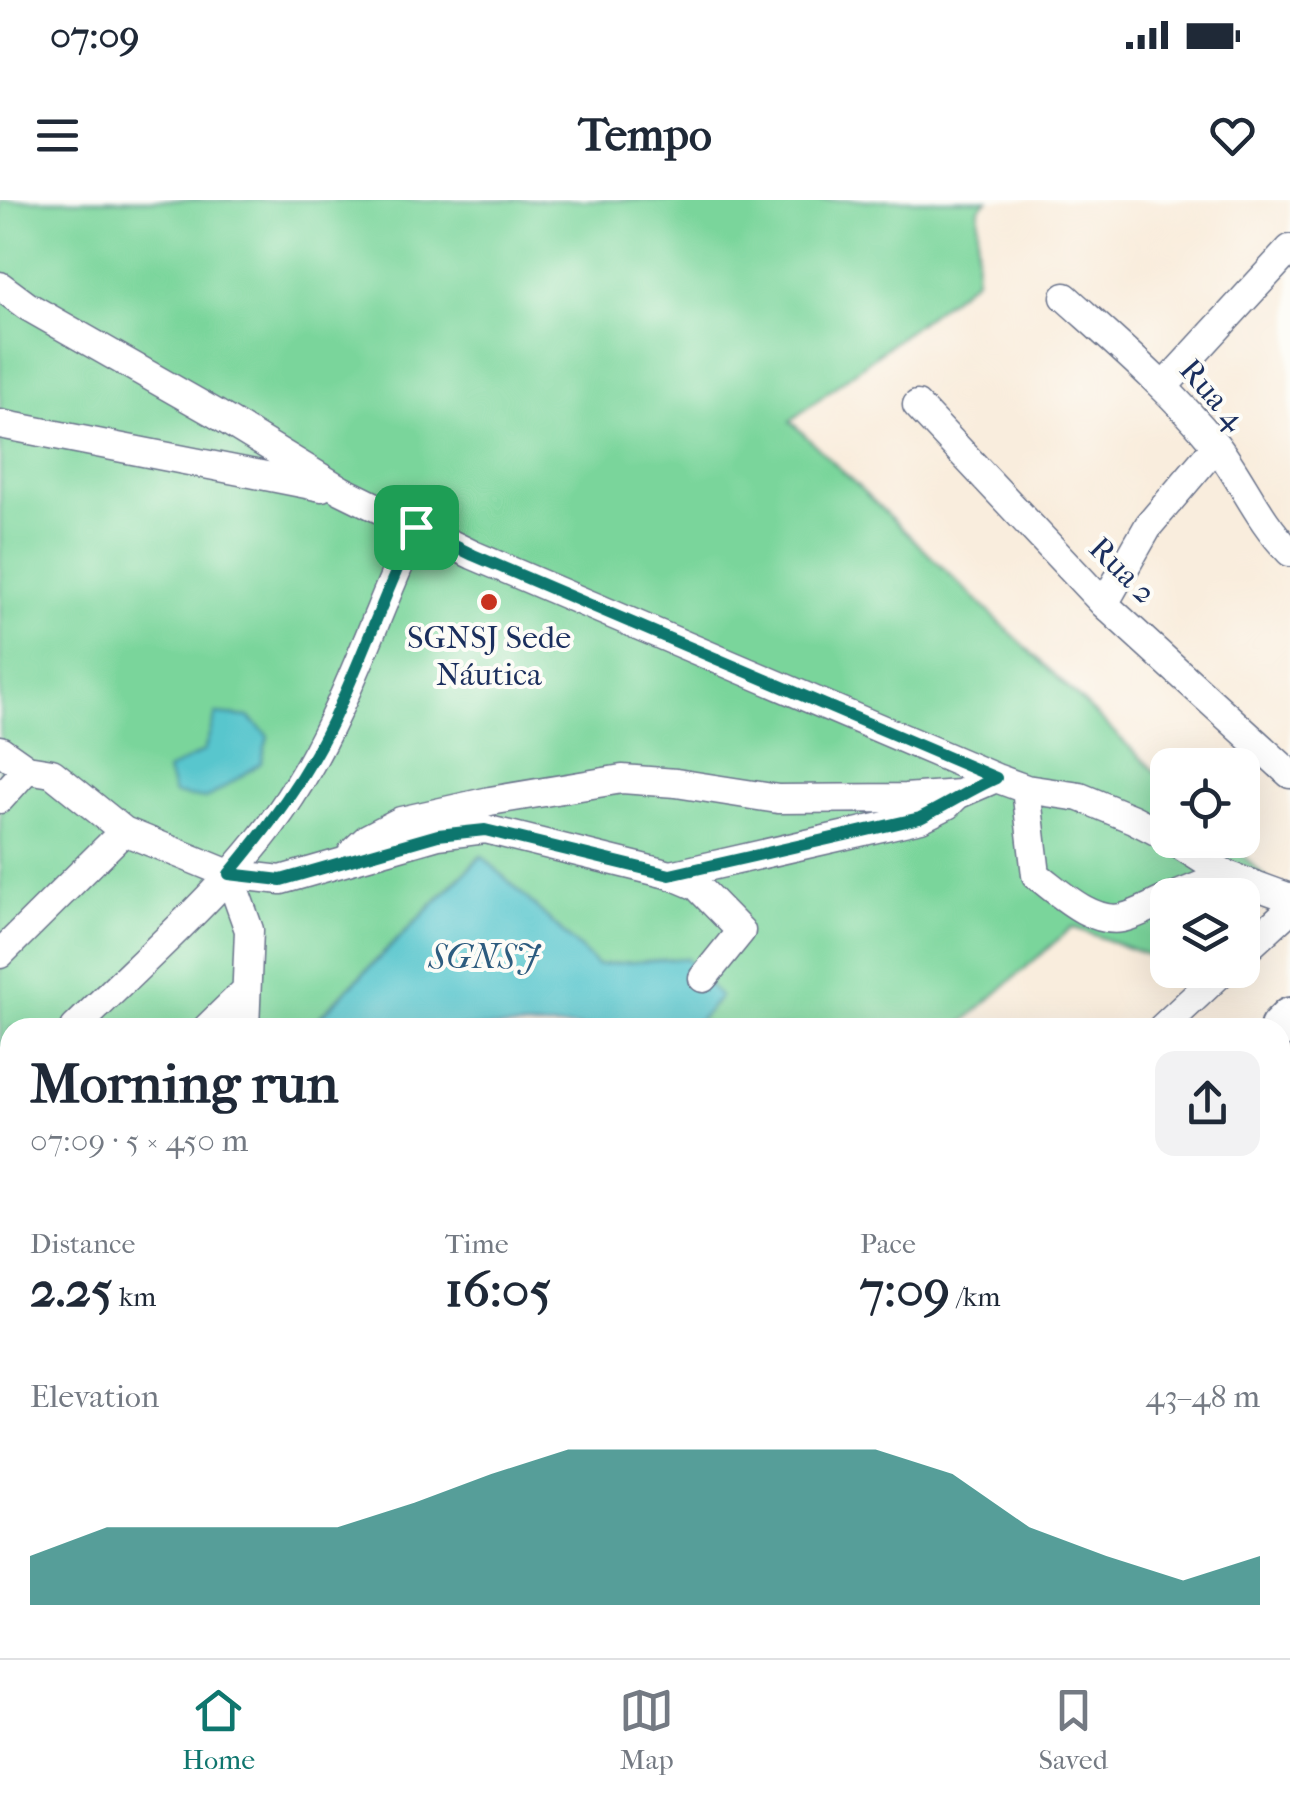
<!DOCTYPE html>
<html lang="en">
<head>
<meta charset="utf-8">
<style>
	:root { --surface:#fff; --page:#f2f2f3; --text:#1f2937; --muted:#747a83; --line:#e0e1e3; --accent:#0f766e }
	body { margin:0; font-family:"IM FELL French Canon",serif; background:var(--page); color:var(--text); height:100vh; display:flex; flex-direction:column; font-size:38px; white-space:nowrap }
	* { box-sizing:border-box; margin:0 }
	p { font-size:32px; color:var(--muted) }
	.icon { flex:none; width:55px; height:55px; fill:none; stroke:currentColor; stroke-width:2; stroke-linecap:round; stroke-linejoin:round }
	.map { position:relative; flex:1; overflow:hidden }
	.details { position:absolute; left:0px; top:818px; width:1290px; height:642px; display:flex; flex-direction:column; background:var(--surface); border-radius:30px 30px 0 0; box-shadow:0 10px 40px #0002 }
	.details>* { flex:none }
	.controls { position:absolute; left:1150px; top:548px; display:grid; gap:20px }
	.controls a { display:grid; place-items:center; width:110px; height:110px; border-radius:20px; background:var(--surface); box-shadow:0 10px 40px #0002; font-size:50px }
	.pin { position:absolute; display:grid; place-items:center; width:85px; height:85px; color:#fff; margin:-42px; border-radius:20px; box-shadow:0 5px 15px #0006 }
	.round { display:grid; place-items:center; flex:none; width:105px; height:105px; border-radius:20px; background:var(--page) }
	.overview { display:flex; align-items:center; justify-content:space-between; height:170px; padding:0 30px }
	h1 { font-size:55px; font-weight:700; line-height:75px }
	.stats { display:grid; grid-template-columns:repeat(3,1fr); gap:15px; height:170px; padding:10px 30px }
	.stats div { display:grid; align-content:center }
	.stats b { font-size:50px; font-weight:700 }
	.stats small { font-size:28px; font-weight:400 }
	.stats p { font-size:28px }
	.chart { height:280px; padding:20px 30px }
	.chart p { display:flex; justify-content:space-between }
	.chart svg { width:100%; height:180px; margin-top:10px; fill:var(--accent); opacity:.7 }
	.status { display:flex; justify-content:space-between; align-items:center; height:70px; padding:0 50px; background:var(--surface); direction:ltr }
	.status svg { height:28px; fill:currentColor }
	header { display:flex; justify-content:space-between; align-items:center; height:130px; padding:0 30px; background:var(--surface); font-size:45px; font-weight:700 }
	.dock { display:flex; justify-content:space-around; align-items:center; height:140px; border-top:2px solid var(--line); background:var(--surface); font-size:28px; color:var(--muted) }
	.dock a { display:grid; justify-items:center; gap:5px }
	.dock .selected { color:var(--accent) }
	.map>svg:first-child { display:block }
	.green { fill:#7ad59b; stroke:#4a827c; stroke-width:2.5 }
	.water { fill:#58c6cd; stroke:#3a7a96; stroke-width:2.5 }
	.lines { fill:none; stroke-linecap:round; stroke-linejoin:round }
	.minor-casing { stroke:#69728a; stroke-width:31 }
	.highway-casing { stroke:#69728a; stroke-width:44 }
	.minor { stroke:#fff; stroke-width:28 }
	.highway { stroke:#fff; stroke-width:40 }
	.route-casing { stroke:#fff; stroke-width:20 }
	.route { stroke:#0f766e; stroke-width:12 }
	.poi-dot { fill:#c8321e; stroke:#fdfcf7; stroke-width:4 }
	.labels { text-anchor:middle; stroke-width:8; stroke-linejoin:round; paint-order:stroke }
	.street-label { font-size:32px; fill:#1b2f5e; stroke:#fdfcf7 }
	.poi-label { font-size:32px; fill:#1b2f5e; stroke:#fdfcf7 }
	.water-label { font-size:35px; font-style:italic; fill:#2d5c7f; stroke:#fdfcf7 }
</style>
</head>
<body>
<div class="status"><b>07:09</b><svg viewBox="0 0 49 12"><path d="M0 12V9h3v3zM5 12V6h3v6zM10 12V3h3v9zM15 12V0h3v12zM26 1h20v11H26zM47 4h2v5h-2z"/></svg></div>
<header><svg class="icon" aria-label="menu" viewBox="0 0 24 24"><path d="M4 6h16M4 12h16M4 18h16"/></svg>Tempo<svg class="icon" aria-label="heart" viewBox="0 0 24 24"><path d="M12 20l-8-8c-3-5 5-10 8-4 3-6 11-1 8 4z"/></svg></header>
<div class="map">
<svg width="1290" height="1458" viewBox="0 0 1290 1458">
	<rect width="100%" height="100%" fill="#fdfcf7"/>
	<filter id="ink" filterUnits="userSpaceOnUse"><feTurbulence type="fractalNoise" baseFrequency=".01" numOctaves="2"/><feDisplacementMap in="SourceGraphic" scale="20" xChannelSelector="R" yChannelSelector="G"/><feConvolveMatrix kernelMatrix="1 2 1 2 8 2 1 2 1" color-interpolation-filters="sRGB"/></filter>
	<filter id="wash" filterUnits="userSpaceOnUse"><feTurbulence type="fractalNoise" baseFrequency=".0048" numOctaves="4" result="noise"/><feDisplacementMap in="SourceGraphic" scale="40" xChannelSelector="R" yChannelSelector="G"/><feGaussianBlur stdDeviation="2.25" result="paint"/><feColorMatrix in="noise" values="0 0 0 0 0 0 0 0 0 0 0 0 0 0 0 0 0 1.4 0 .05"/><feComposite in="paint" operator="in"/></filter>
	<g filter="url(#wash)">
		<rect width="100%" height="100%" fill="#f9eddd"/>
		<path class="green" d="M 0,0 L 987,0 L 979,8 L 976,79 L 790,221 L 1167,583 L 1168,640 L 1227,640 L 1267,679 L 1243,698 L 1242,695 L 1168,695 L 1167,756 L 1161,760 L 1072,727 L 958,827 L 693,828 L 720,797 L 686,759 L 597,765 L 481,656 L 309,827 L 10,828 L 10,1058 L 0,1046 Z"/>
		<path class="water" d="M 216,514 L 249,517 L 268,536 L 261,563 L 206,599 L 174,594 L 167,571 L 204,551 Z
			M 482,656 L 597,765 L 686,758 L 720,797 L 693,827 L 309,828 Z
			M 0,1046 L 10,1058 L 10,1450 L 517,1450 L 536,1458 L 0,1458 Z"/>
	</g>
	<g filter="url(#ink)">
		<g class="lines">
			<g class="minor-casing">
				<path id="minor" d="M 0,86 L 27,106 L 215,213 L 341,290 L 473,355 L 996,578 L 1026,589 L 1080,597 L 1133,619 L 1168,637
					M 1065,97 C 1117,144 1171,190 1215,244 C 1242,279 1258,320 1290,352
					M 1163,187 L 1290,49
					M 917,205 L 1104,404 L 1290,574
					M 0,224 L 322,287
					M 1104,404 L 1149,325 L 1216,246
					M 0,550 L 27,569 L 52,573 L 124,631 L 229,674 L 281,680 L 438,635 L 485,629 L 671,675 L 697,686 L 741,731 L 703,778
					M 1026,589 L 1036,675 C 1058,691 1091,724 1122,718 C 1137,715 1153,705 1168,699
					M 0,599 L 27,569
					M 1172,640 L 1227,675 L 1290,698
					M 352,653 L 368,638 L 401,621 L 490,601 L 622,579 L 676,583 L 778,599 L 905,598 L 959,594 L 996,578
					M 229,674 L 249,730 L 245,828
					M 671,675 L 921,618 L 947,605 L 956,596
					M 1178,695 L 1227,675
					M 1242,753 L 1290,709
					M 0,754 L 124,631
					M 75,828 C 144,759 226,690 281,611 C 341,525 372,421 416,327
					M 207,828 L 244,792
					M 1162,828 L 1224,770
					M 0,907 L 10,917
					M 1280,1363 L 1290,1350
					M 1268,1450 L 1278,1458
					M 1185,1458 L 1196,1450"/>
			</g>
			<g class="highway-casing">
				<path id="highway" d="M 1280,828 L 1290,818
					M 1280,1020 L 1290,1011
					M 644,1458 L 653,1450
					M 830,1458 L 838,1450"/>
			</g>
			<use href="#minor" class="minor"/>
			<use href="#highway" class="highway"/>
		</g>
	</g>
	<g class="lines" filter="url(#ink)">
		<g class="route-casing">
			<path id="route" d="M 416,327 L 473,355 L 996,578 C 969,590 947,605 920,618 L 670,675 L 485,630 L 438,635 L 281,680 L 229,674 C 269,626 306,577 333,520 C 363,457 386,390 416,327 Z"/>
		</g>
		<use href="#route" class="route"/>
	</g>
	<circle class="poi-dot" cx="489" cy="402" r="10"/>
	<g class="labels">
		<g class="street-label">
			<text transform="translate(1213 194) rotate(49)" y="11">Rua 4</text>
			<text transform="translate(1123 370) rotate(45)" y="11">Rua 2</text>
		</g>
		<g class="poi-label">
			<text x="489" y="448">SGNSJ Sede<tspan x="489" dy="37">Náutica</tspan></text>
		</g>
		<g class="water-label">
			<text x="484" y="768">SGNSJ</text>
		</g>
	</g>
</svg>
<div class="controls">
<a><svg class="icon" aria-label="locate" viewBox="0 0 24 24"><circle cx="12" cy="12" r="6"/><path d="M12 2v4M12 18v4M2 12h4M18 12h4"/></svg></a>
<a><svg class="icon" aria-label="layers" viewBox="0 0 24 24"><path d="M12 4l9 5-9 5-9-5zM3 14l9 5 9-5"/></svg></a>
</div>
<div class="pin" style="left:416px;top:327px;background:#1e9e55"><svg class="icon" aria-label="arrive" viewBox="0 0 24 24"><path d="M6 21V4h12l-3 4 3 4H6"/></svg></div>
<section class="details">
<div class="overview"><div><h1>Morning run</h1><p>07:09 · 5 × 450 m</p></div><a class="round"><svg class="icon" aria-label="share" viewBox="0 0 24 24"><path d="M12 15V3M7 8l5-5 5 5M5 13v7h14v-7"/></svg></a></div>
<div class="stats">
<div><p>Distance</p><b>2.25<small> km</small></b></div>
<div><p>Time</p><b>16:05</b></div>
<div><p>Pace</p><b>7:09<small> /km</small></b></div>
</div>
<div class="chart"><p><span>Elevation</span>43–48 m</p>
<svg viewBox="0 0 160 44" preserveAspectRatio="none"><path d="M0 44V32L10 25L20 25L30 25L40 25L50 19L60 12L70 6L80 6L90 6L100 6L110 6L120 12L130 25L140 32L150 38L160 32V44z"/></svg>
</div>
</section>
</div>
<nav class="dock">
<a class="selected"><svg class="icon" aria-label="home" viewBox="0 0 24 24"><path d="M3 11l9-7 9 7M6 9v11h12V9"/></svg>Home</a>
<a><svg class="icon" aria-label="map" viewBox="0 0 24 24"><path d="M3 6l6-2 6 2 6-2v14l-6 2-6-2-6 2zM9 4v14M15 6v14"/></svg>Map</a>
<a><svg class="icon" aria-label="saved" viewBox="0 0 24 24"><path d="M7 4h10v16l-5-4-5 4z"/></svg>Saved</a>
</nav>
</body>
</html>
